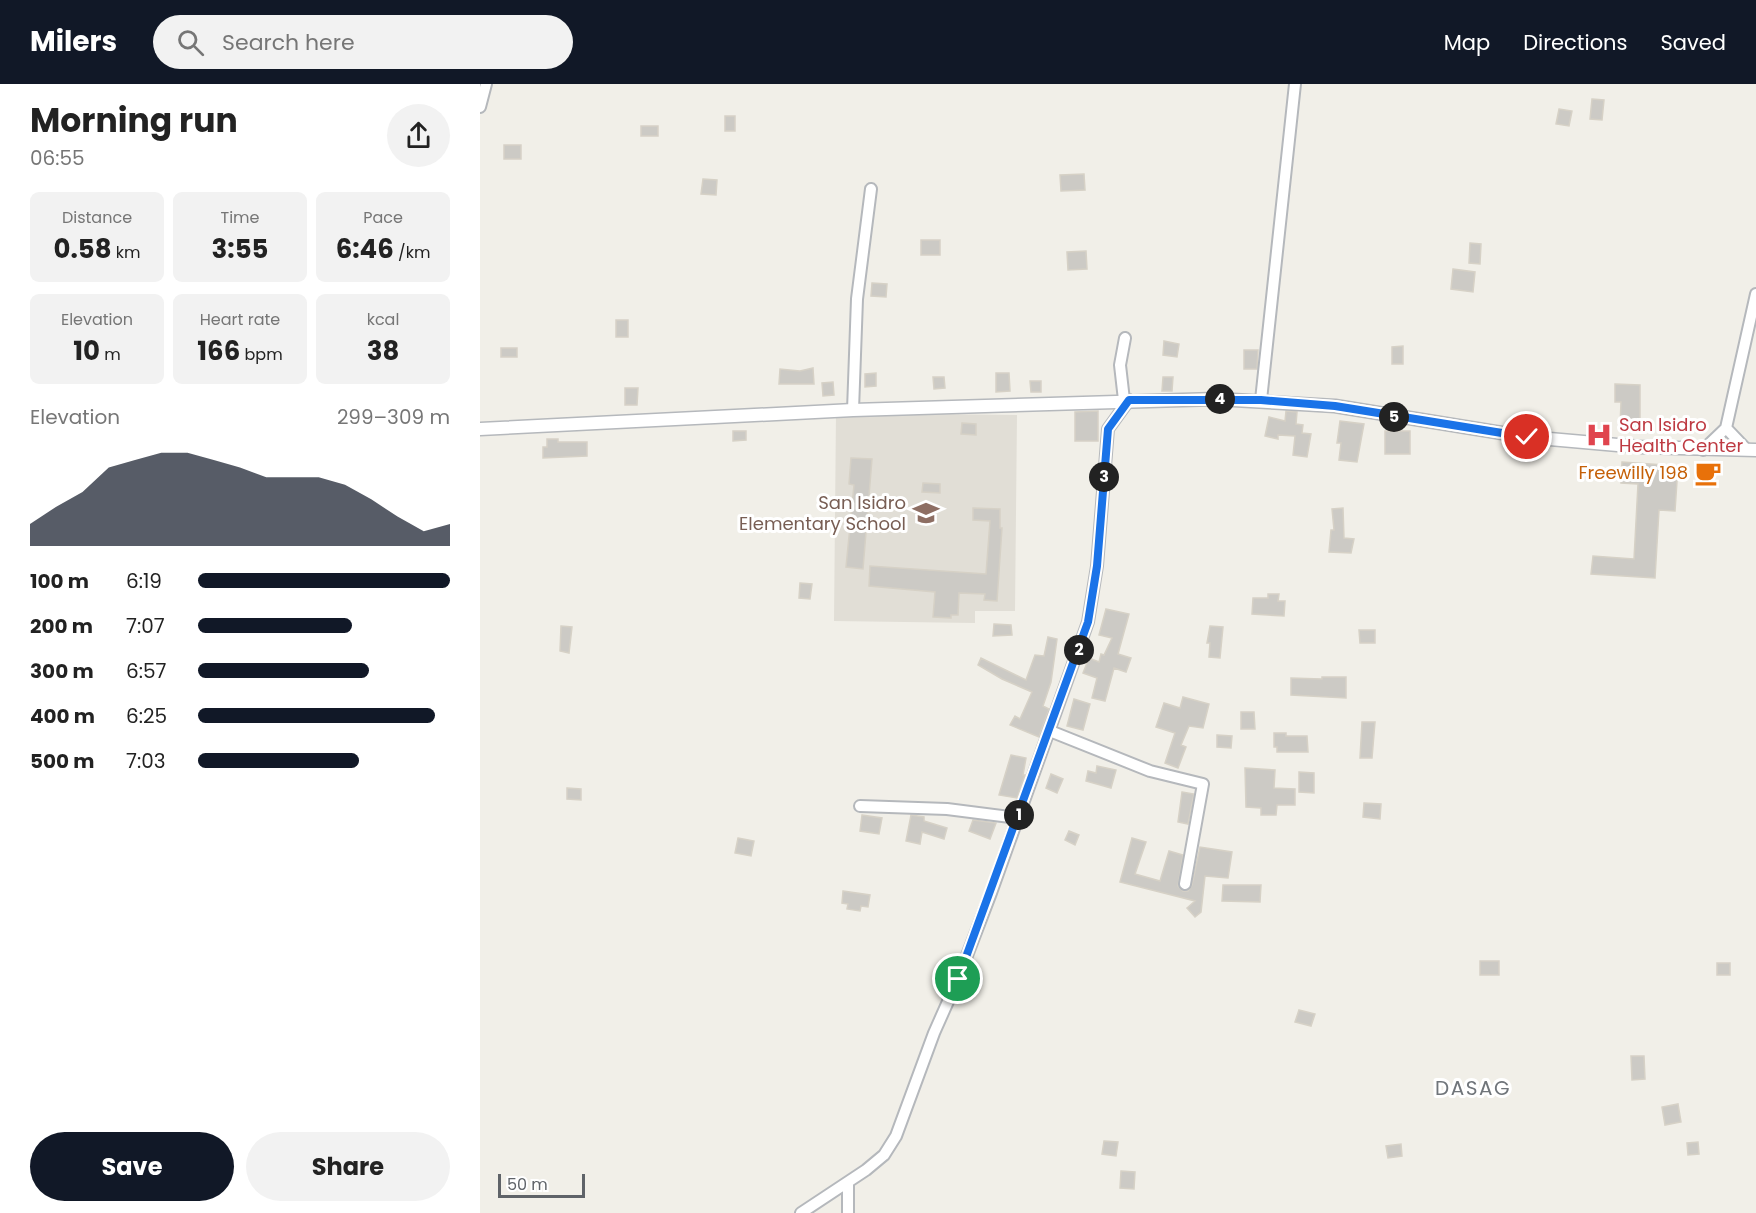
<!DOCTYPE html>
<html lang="en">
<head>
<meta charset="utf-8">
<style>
	:root { --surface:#fff; --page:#f2f2f2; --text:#222; --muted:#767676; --accent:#111827 }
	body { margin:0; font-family:Poppins,sans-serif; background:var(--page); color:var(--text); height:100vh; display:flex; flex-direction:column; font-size:22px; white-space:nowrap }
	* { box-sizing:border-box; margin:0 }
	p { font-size:20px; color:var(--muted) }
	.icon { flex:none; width:33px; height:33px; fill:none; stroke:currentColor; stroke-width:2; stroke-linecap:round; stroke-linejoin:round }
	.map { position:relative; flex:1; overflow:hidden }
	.sheet { display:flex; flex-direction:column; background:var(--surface); width:480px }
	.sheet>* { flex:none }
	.scale { position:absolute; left:18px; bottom:15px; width:87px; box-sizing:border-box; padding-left:6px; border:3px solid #5f6368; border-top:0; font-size:16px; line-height:21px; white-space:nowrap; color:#5f6368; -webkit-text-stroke:4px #fff; paint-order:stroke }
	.pin { position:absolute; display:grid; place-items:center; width:51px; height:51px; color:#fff; margin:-26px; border:3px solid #fff; border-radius:50%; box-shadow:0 2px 6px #0007 }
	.km { position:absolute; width:30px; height:30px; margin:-15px; border-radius:50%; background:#222; color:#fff; font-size:16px; line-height:30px; text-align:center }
	.round { display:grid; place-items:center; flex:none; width:63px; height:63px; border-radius:32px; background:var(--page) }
	.headline { display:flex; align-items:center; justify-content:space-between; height:102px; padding:0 30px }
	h1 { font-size:33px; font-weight:700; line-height:45px }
	.figures { display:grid; grid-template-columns:repeat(3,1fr); gap:9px; height:102px; padding:6px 30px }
	.figures div { display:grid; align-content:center; border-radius:9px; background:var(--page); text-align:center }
	.figures b { font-size:26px; font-weight:700 }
	.figures small { font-size:16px; font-weight:400 }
	.figures p { font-size:16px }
	.chart { height:168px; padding:12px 30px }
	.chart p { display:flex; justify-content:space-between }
	.chart svg { width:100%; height:108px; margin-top:6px; fill:var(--accent); opacity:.7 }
	.action { display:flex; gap:12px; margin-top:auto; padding:12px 30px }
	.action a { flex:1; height:69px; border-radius:36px; background:var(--accent); color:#fff; font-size:24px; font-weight:700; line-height:69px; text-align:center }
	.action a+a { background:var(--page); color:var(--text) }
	ul { padding:0 30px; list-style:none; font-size:20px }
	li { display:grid; grid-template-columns:96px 72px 1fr; align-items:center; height:45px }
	li i { height:15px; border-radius:8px; background:var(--accent) }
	header { display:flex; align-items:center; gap:36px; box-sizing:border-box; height:84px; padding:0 30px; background:var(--accent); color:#fff }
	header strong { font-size:28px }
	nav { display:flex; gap:33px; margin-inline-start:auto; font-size:21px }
	.search { width:420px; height:54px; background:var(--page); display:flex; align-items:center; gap:15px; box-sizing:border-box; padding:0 21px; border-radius:33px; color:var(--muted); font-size:22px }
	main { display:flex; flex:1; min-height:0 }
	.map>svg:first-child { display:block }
	.education { fill:#e1ded6 }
	.building { fill:#cccac5; stroke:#d6d1c6; stroke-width:1.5 }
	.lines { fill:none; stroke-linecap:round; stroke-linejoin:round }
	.minor-casing { stroke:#b5b8bc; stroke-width:14 }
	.tertiary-casing { stroke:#b5b8bc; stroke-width:15 }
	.minor { stroke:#fff; stroke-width:10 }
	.tertiary { stroke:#fff; stroke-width:12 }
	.route-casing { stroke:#fff; stroke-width:12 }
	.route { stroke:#1a73e8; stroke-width:8 }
	.labels { text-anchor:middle; stroke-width:6; stroke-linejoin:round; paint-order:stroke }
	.health-label { font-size:18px; fill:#be3a42; stroke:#fff; text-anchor:start }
	.food-label { font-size:18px; fill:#c56008; stroke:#fff; text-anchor:end }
	.education-label { font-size:18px; fill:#785e54; stroke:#fff; text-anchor:end }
	.neighbourhood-label { font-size:20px; letter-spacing:1.5px; fill:#70757a; stroke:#fff }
</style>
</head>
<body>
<header>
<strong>Milers</strong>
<div class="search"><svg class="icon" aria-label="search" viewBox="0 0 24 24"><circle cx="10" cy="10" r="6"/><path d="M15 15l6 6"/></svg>Search here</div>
<nav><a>Map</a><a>Directions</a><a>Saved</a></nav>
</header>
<main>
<section class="sheet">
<div class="headline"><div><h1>Morning run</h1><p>06:55</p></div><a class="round"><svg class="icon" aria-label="share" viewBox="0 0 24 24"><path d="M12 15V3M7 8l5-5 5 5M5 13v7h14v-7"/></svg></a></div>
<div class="figures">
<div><p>Distance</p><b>0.58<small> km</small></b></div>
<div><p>Time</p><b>3:55</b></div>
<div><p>Pace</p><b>6:46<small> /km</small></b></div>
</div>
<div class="figures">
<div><p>Elevation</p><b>10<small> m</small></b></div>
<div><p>Heart rate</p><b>166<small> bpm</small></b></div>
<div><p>kcal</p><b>38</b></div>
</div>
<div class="chart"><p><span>Elevation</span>299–309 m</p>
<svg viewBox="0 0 160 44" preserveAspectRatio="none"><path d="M0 44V35L10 28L20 22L30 12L40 9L50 6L60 6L70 9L80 12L90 16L100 16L110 16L120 19L130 25L140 32L150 38L160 35V44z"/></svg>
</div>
<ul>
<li><b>100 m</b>6:19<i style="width:100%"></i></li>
<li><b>200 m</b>7:07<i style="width:61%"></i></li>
<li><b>300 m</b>6:57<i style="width:68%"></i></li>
<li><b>400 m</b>6:25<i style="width:94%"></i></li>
<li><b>500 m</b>7:03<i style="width:64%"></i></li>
</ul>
<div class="action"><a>Save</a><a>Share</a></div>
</section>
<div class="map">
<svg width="1276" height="1129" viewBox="0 0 1276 1129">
	<rect width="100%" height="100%" fill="#f1efe8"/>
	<path class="education" d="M 356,329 L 537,331 L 535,527 L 495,527 L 495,539 L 354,537 Z"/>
	<path class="building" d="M 1112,15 L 1124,16 L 1122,36 L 1110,35 Z
		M 1079,25 L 1092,27 L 1089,42 L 1076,40 Z
		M 245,32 L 255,32 L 255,47 L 245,47 Z
		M 161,42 L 178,42 L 178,52 L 161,52 Z
		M 24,61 L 41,61 L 41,75 L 24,75 Z
		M 604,90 L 605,106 L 581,107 L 580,91 Z
		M 223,95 L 237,96 L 236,111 L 221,110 Z
		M 441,156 L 460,156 L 460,171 L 441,171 Z
		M 990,159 L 1001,160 L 1000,180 L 989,179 Z
		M 606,167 L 607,185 L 588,186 L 587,168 Z
		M 973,185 L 995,188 L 993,208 L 971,205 Z
		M 392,199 L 407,200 L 406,213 L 391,212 Z
		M 136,236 L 148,236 L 148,253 L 136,253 Z
		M 684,257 L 699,260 L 697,273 L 683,271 Z
		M 923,262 L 923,280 L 912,280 L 912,263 Z
		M 21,264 L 37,264 L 37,273 L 21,273 Z
		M 764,266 L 778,266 L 777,285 L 764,285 Z
		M 333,284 L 334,300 L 299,300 L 300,285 L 320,287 Z
		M 396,289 L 396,302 L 385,303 L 385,290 Z
		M 516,289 L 529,289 L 530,307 L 516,308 Z
		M 453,293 L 464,293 L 465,304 L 454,305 Z
		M 683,293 L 693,293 L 692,307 L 682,307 Z
		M 550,297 L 561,297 L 561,308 L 551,308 Z
		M 353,298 L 354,311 L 343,312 L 342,299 Z
		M 1135,300 L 1160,301 L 1160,345 L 1140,344 L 1141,318 L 1135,318 Z
		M 145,304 L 158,304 L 157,321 L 145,321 Z
		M 618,327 L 618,357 L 595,357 L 595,328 Z
		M 806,327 L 817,328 L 816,340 L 823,341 L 822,349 L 831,350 L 827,373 L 813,371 L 815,352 L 798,351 L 798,355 L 785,352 L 789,333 L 805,337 Z
		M 860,337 L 884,340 L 877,378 L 859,376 L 861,359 L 857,359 Z
		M 482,339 L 496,340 L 496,351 L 481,350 Z
		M 253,347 L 266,347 L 266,356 L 253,357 Z
		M 905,347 L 930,347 L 930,370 L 905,370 Z
		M 67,355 L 78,355 L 78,358 L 107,358 L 107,372 L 63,374 L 63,363 L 67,363 Z
		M 371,374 L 392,375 L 383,485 L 366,483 L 374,401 L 369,400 Z
		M 1142,378 L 1198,382 L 1195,427 L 1179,426 L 1175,494 L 1111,490 L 1113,472 L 1154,475 L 1158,400 L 1141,399 Z
		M 443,399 L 460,400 L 460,409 L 442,408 Z
		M 493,424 L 520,425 L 520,444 L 522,444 L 517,517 L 504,516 L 505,510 L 479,509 L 478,531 L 471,531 L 471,534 L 453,533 L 455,508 L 389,502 L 390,482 L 506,490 L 510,437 L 493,436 Z
		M 863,424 L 864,454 L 874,455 L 871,469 L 849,468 L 851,446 L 854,446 L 852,425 Z
		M 320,499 L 332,500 L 330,515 L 319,514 Z
		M 788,510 L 799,510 L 798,517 L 805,517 L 804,532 L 772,530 L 773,514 L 788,514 Z
		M 626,525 L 649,530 L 638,570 L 651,574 L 646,588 L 634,584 L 625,617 L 612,614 L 617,594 L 603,589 L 609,574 L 619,578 L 621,570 L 624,571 L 632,554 L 619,551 Z
		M 514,540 L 531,541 L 532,551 L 513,552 Z
		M 81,542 L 92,543 L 89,569 L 80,567 Z
		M 730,542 L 743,543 L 740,574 L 729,573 L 730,559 L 727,559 Z
		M 879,546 L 895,546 L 895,559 L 880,559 Z
		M 568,553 L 577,555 L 571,598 L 563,622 L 569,625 L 559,653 L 530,641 L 535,632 L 540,635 L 552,608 L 522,595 L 498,581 L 501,574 L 546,596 L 555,571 L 564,572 Z
		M 842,593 L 866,593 L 866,614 L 811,611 L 811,594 L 842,595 Z
		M 703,613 L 729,620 L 723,644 L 709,642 L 701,661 L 706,663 L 698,684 L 685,679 L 695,649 L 676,643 L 684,619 L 700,624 Z
		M 594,615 L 610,620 L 603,646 L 587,642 Z
		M 761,628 L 774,628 L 775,645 L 761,645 Z
		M 882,638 L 895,638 L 892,674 L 880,674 Z
		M 794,649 L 806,649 L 806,652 L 827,652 L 828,668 L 797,668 L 797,663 L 794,663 Z
		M 737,651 L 752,652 L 751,664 L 737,663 Z
		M 531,671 L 546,674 L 543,691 L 545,691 L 537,714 L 519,711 Z
		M 617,682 L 636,686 L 631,704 L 606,697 L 608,687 L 616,689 Z
		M 765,684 L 795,686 L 794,704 L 815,705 L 815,721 L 797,721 L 796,731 L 781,731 L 781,724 L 766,723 Z
		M 819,688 L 834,689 L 834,709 L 819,708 Z
		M 571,690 L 583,695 L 577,709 L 566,704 Z
		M 87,704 L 101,705 L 101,716 L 87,715 Z
		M 702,708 L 714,710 L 708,740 L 698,738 Z
		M 884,719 L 901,720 L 900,735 L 883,733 Z
		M 382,731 L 402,734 L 399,750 L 380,747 Z
		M 431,731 L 444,733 L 444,737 L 467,744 L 464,755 L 442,748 L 440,760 L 426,757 Z
		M 493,736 L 516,739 L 510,755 L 489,747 Z
		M 589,747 L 599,751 L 595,761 L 585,756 Z
		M 258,754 L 274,757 L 271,772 L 255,769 Z
		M 652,754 L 666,758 L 655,790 L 680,797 L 689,767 L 703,771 L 698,802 L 703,807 L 708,807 L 712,801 L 720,763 L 752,768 L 748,794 L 725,792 L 721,828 L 715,833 L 707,824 L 715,817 L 640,798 Z
		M 743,801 L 781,801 L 780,818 L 742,817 Z
		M 363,807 L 390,811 L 388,823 L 381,822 L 380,827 L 367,825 L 368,820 L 362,819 Z
		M 1000,877 L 1019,877 L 1019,891 L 1000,891 Z
		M 1237,879 L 1250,879 L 1250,891 L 1237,891 Z
		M 819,926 L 835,930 L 831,942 L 815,938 Z
		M 1151,972 L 1164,972 L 1165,995 L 1152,996 Z
		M 1198,1020 L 1201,1038 L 1185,1041 L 1182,1023 Z
		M 624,1057 L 638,1058 L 636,1072 L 622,1070 Z
		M 1218,1058 L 1219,1070 L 1208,1071 L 1207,1059 Z
		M 921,1060 L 922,1072 L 908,1074 L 906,1062 Z
		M 641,1087 L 655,1088 L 654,1105 L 640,1104 Z"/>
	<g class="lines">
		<g class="minor-casing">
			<path id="minor" d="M 0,23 L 6,0
				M 644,316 L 640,281 L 645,254
				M 781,316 L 815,0
				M 373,326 L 377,215 L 391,105
				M 1246,344 L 1267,366
				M 1223,366 L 1246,344 L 1276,210
				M 570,647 L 670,687 L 723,700 L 705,800
				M 380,722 L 467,725 L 538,734
				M 368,1101 L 368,1129
				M 321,1129 L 386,1086 L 404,1071 L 416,1052 L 454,949 L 478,895 L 511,809 L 608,538 L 617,482 L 628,345 L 649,316"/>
		</g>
		<g class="tertiary-casing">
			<path id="tertiary" d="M 0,345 L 373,326 L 736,315 L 855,322 L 1047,353 L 1160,363 L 1276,366"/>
		</g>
		<use href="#minor" class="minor"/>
		<use href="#tertiary" class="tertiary"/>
	</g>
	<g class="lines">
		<g class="route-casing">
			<path id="route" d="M 478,895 L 608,538 L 617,482 L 628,345 L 649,316 L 781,316 L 855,322 L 1047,353"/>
		</g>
		<use href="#route" class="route"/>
	</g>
	<defs>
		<g id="hospital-bare" transform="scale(2.07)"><path d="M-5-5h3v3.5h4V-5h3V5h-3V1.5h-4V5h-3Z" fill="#e0444e" stroke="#fff" stroke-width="2.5" paint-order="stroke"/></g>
		<g id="cafe-bare" transform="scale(2.07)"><path d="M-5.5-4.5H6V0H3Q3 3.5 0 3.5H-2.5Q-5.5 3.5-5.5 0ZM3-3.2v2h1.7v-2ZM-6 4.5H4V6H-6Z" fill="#e8710a" stroke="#fff" stroke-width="2.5" paint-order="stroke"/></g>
		<g id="school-bare" transform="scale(2.07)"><path d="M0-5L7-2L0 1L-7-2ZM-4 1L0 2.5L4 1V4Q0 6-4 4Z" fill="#8d6e63" stroke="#fff" stroke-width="2.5" paint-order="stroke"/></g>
	</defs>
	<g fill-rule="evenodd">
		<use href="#hospital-bare" x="1119" y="351"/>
		<use href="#cafe-bare" x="1228" y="389"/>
		<use href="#school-bare" x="446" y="429"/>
	</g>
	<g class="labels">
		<g class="health-label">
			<text x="1139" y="347">San Isidro<tspan x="1139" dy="21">Health Center</tspan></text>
		</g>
		<g class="food-label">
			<text x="1208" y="395">Freewilly 198</text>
		</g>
		<g class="education-label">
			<text x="426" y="425">San Isidro<tspan x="426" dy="21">Elementary School</tspan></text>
		</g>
		<g class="neighbourhood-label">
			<text x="993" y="1011">DASAG</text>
		</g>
	</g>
</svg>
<div class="scale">50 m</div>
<div class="pin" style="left:478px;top:895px;background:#1e9e55"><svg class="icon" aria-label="arrive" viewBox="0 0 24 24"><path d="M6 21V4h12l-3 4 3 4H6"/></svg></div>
<div class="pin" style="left:1047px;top:353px;background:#d93025"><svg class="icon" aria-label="check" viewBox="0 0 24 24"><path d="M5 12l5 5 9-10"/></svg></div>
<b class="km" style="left:539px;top:731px">1</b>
<b class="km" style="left:599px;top:566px">2</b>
<b class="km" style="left:624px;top:393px">3</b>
<b class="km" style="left:740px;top:315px">4</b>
<b class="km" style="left:914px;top:333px">5</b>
</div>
</main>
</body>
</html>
